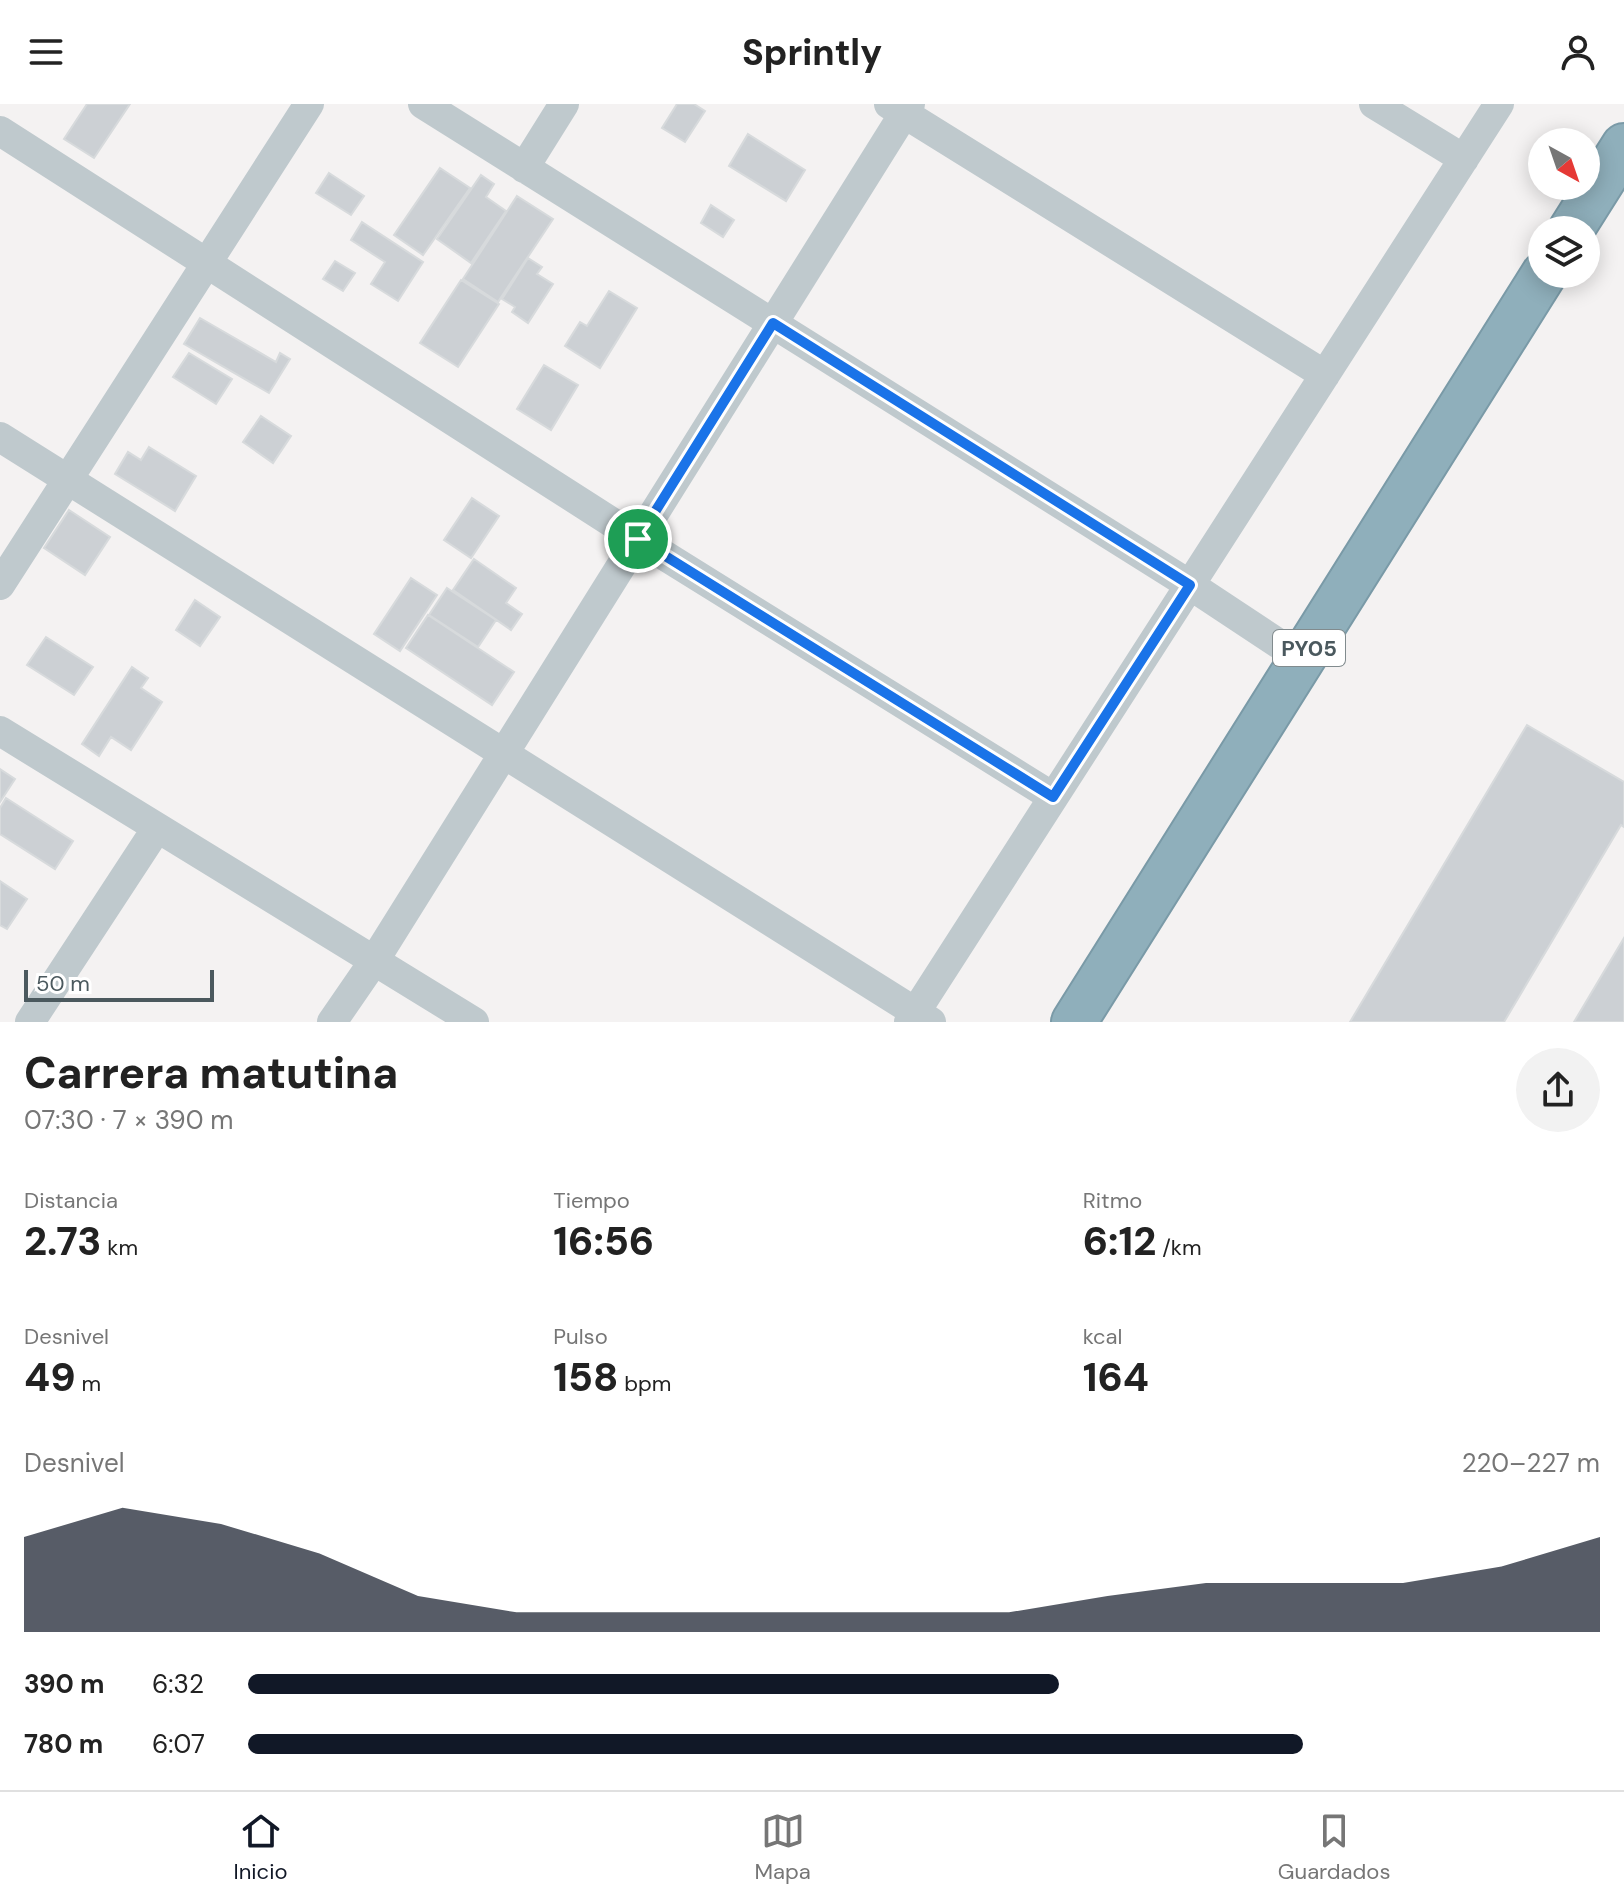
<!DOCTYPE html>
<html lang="es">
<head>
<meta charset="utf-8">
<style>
	:root { --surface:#fff; --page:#f2f2f2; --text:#222; --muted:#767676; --line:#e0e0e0; --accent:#111827 }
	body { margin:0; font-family:"DM Sans",sans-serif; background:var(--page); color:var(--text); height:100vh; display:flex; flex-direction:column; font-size:30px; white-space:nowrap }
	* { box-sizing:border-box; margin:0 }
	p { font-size:26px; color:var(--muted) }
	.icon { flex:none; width:44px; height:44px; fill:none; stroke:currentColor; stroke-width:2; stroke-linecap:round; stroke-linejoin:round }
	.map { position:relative; height:918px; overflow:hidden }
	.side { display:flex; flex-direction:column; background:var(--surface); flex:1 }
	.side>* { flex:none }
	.needle { width:52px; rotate:140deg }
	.tools { position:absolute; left:1528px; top:24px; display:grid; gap:16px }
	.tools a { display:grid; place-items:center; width:72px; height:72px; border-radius:50%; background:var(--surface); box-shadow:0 4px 20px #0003; font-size:40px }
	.scale { position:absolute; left:24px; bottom:20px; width:190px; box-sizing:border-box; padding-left:8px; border:4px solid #4b595e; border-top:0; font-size:22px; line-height:28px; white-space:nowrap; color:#4b595e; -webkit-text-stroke:6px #fff; paint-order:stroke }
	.pin { position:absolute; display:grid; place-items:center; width:68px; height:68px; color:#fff; margin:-34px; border:4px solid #fff; border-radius:50%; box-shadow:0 2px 8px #0007 }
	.round { display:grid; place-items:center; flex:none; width:84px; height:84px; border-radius:42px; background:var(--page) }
	.headline { display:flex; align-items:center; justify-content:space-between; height:136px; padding:0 24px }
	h1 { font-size:44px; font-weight:800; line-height:60px }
	.metrics { display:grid; grid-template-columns:repeat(3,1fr); gap:12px; height:136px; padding:8px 24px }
	.metrics div { display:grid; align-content:center }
	.metrics b { font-size:40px; font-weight:800 }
	.metrics small { font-size:22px; font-weight:400 }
	.metrics p { font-size:22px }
	.chart { height:224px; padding:16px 24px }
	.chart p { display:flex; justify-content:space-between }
	.chart svg { width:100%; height:144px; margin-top:8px; fill:var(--accent); opacity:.7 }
	ul { padding:0 24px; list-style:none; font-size:26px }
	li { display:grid; grid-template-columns:128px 96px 1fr; align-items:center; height:60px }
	li i { height:20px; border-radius:10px; background:var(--accent) }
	header { display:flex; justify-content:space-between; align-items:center; height:104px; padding:0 24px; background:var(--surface); font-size:36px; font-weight:800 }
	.tabs { display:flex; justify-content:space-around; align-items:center; height:112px; border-top:2px solid var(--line); background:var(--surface); font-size:22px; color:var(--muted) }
	.tabs a { display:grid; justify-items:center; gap:4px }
	.tabs .selected { color:var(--accent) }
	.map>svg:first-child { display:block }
	.building { fill:#ccd0d4; stroke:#d7dadc; stroke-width:2 }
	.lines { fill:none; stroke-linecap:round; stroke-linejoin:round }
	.highway-casing { stroke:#7a9aa7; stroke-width:48 }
	.street { stroke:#bfc9cd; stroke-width:30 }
	.highway { stroke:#8fafbb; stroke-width:44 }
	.route-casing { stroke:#fff; stroke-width:16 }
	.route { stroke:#1a73e8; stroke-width:10 }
	.labels { text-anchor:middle; stroke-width:6; stroke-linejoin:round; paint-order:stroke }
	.shield { fill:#fff; stroke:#818b8e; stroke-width:2 }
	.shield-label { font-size:22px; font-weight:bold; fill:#4b595e }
</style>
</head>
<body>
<header><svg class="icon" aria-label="menu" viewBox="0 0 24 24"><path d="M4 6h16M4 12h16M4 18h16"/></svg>Sprintly<svg class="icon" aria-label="person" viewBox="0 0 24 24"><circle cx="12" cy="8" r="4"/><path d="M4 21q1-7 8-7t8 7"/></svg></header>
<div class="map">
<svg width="1624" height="918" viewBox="0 0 1624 918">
	<rect width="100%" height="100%" fill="#f4f2f2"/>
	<path class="building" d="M 87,0 L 130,0 L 94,54 L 64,35 Z
		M 677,0 L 694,0 L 705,7 L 685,38 L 662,24 Z
		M 748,30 L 805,66 L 786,97 L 729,62 Z
		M 440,64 L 470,84 L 423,151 L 394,131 Z
		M 329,69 L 364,92 L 351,111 L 316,89 Z
		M 481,71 L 494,80 L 486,93 L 506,107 L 471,159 L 437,135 Z
		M 517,92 L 553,115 L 498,198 L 463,175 Z
		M 711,101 L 734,116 L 723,133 L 701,119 Z
		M 362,118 L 423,158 L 398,197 L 371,180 L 385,158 L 351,136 Z
		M 528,154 L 542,163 L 537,170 L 553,180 L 528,219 L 512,208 L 515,203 L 502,195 Z
		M 335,157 L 355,169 L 343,187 L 323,175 Z
		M 461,176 L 499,200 L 458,263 L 420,239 Z
		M 609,187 L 637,204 L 600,264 L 565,242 L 580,218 L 587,222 Z
		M 200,214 L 276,258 L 280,249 L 290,255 L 269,289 L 184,240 Z
		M 189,249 L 232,275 L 216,300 L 173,273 Z
		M 544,261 L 578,281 L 551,326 L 517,305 Z
		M 261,312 L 291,332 L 273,359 L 243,338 Z
		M 149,343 L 196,372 L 175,407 L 115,370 L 128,348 L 141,356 Z
		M 472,394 L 499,412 L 471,454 L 444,436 Z
		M 69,406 L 110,433 L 85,471 L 44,444 Z
		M 474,455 L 516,484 L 506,499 L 522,510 L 511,526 L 453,486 Z
		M 411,474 L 437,491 L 400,547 L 374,530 Z
		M 447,484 L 496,516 L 478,543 L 429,511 Z
		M 195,496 L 220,513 L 200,542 L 176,526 Z
		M 428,511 L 514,568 L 492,601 L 406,544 Z
		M 46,533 L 93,563 L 74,591 L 27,561 Z
		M 132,563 L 148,574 L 141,584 L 162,598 L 131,646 L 111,633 L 99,652 L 82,640 Z
		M 1527,621 L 1624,678 L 1624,723 L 1621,721 L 1504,918 L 1350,918 Z
		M 0,665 L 15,675 L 0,698 Z
		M 6,694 L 73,737 L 55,765 L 0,730 L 0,704 Z
		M 0,777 L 27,795 L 7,825 L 0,821 Z
		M 1624,834 L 1624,918 L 1574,918 Z"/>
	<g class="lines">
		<g class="highway-casing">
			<path id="highway" d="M 1571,126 L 1624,42
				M 1074,918 L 1544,170"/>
		</g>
		<path class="street" d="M 423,0 L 1190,481 L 1302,555
			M 889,0 L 1325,271
			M 1374,0 L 1464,55
			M 0,27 L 638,435 L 1053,693
			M 524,64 L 564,0
			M 0,333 L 931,918
			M 0,481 L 309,0
			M 0,627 L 474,918
			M 30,918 L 157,724
			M 332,918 L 374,857 L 910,0
			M 909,918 L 1499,0"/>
		<use href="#highway" class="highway"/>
	</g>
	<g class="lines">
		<g class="route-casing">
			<path id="route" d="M 773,219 L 1190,481 L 1053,693 L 638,435 Z"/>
		</g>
		<use href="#route" class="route"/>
	</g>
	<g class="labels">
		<rect class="shield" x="1273" y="526" width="72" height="36" rx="6"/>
		<g class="shield-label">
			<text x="1309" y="552">PY05</text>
		</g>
	</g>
</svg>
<div class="tools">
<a><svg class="needle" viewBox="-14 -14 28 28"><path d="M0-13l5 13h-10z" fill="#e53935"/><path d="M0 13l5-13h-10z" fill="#767676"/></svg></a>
<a><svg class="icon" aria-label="layers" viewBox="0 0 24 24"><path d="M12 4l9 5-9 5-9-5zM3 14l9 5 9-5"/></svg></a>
</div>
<div class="scale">50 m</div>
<div class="pin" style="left:638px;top:435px;background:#1e9e55"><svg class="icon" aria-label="arrive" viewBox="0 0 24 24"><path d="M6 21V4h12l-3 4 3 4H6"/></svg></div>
</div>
<section class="side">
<div class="headline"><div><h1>Carrera matutina</h1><p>07:30 · 7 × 390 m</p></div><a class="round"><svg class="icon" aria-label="share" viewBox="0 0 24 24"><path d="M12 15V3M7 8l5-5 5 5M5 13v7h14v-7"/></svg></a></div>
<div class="metrics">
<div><p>Distancia</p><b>2.73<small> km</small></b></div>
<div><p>Tiempo</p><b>16:56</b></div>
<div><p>Ritmo</p><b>6:12<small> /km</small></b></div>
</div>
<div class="metrics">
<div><p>Desnivel</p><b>49<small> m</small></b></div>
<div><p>Pulso</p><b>158<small> bpm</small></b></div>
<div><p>kcal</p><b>164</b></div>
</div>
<div class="chart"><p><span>Desnivel</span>220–227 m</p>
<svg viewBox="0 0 160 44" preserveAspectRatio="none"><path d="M0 44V15L10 6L20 11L30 20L40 33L50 38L60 38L70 38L80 38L90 38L100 38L110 33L120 29L130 29L140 29L150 24L160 15V44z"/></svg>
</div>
<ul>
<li><b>390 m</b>6:32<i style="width:60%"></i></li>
<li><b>780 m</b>6:07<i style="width:78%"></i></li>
</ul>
</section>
<nav class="tabs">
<a class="selected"><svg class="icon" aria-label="home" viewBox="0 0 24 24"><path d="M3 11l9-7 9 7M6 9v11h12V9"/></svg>Inicio</a>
<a><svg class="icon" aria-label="map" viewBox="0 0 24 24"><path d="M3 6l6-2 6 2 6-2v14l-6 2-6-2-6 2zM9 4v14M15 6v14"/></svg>Mapa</a>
<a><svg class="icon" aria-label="saved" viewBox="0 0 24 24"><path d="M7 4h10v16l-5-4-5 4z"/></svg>Guardados</a>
</nav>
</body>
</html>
